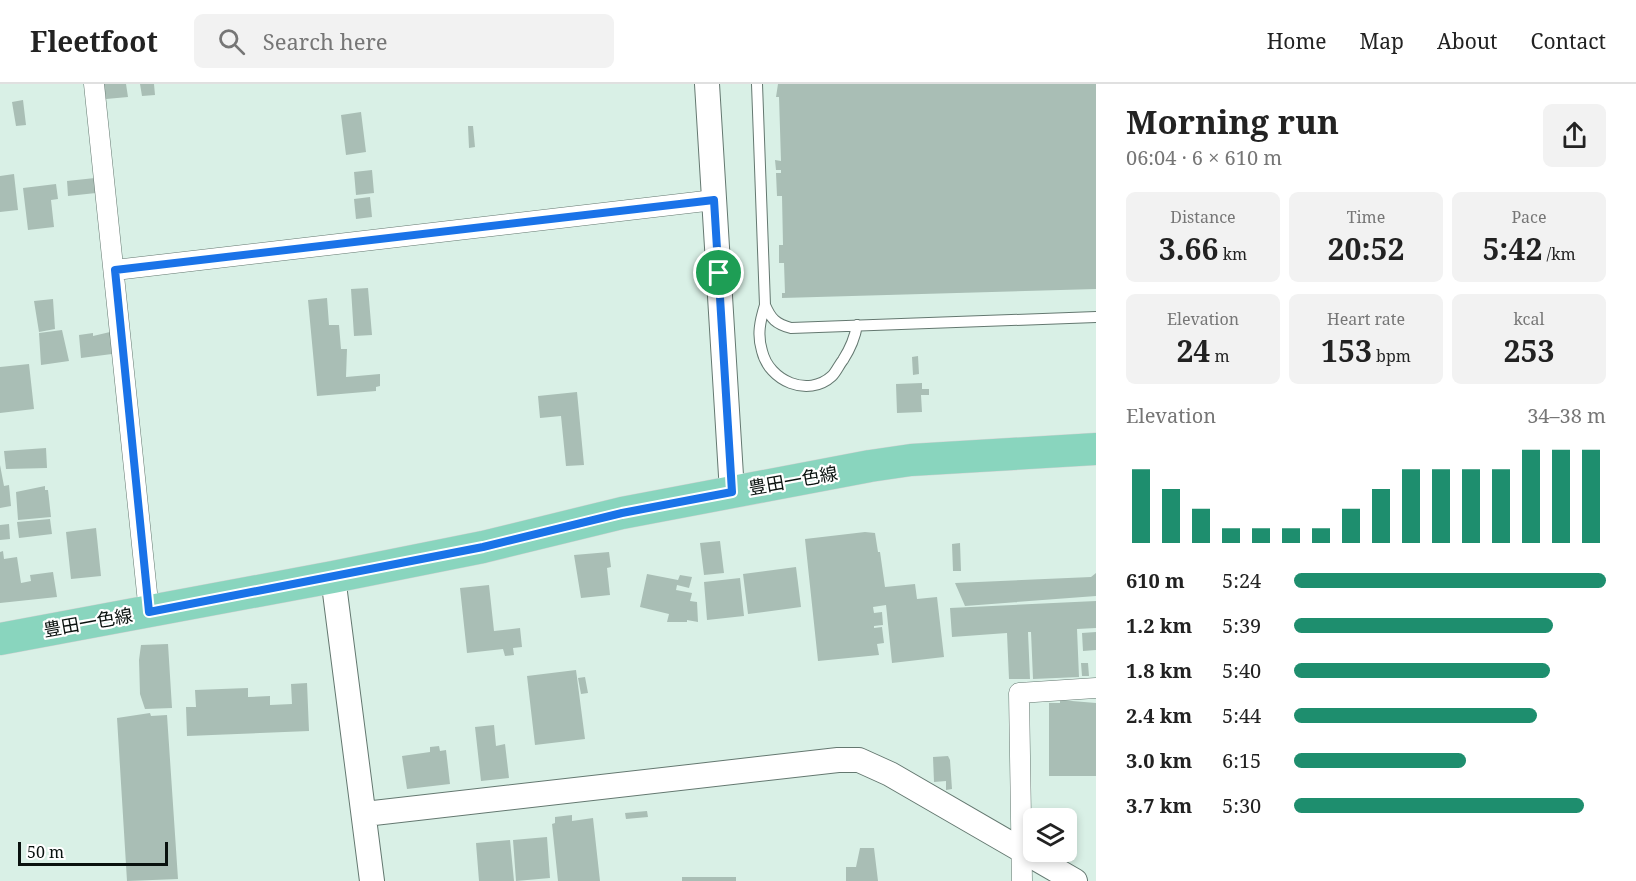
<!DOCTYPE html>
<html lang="en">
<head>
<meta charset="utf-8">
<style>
	:root { --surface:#fff; --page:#f2f2f2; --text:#222; --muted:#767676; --line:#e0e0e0; --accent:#1e8e6e }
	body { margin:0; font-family:"Noto Serif","Noto Sans JP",serif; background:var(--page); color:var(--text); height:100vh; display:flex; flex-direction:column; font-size:22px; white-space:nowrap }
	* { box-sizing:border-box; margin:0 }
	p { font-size:20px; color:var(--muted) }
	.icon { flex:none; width:33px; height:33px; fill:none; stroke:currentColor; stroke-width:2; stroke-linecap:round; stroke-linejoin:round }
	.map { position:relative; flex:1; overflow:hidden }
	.details { display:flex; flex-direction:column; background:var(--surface); width:540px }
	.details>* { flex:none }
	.fabs { position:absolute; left:1023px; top:724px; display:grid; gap:12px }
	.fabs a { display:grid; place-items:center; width:54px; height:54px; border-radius:9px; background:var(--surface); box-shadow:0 3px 9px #0003; font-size:30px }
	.scale { position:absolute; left:18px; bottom:15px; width:150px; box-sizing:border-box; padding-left:6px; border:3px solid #09110e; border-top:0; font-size:16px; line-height:21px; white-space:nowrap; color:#09110e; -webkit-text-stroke:4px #fff; paint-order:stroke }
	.pin { position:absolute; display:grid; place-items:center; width:51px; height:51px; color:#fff; margin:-26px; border:3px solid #fff; border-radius:50%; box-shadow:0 2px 6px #0007 }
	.round { display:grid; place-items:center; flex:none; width:63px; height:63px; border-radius:9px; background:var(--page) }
	.head { display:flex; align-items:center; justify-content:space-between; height:102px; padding:0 30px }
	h1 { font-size:33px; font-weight:700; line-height:45px }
	.stats { display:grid; grid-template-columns:repeat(3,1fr); gap:9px; height:102px; padding:6px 30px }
	.stats div { display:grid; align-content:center; border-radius:9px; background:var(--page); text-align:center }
	.stats b { font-size:30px; font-weight:700 }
	.stats small { font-size:16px; font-weight:400 }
	.stats p { font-size:16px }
	.chart { height:168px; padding:12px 30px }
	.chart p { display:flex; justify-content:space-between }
	.chart svg { width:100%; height:108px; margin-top:6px; stroke:var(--accent); stroke-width:6 }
	ul { padding:0 30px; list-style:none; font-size:20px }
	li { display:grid; grid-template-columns:96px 72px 1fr; align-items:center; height:45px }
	li i { height:15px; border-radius:8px; background:var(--accent) }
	header { display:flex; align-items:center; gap:36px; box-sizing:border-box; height:84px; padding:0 30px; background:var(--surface); border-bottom:2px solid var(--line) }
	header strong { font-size:28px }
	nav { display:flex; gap:33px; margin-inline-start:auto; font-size:21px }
	.search { width:420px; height:54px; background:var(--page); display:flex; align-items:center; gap:15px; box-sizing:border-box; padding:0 21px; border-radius:9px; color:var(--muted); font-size:22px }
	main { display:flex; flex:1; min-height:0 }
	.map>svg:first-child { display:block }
	.building { fill:#a9beb5 }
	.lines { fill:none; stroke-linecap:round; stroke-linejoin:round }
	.service-casing { stroke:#647870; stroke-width:12 }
	.minor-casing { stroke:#647870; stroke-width:21 }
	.tertiary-casing { stroke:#647870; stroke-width:26 }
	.primary-casing { stroke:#d3d4d4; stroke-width:33 }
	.service { stroke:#fff; stroke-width:10 }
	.minor { stroke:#fff; stroke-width:20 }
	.tertiary { stroke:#fff; stroke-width:24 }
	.primary { stroke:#89d5be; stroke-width:32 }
	.route-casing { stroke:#fff; stroke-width:12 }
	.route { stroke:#1a73e8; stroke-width:8 }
	.labels { text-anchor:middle; stroke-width:4.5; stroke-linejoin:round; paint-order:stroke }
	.street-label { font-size:18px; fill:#09110e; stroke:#fff }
</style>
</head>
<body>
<header>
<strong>Fleetfoot</strong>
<div class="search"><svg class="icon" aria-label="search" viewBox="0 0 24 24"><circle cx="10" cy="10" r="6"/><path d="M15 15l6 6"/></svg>Search here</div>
<nav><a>Home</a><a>Map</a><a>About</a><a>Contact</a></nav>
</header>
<main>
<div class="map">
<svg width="1096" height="797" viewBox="0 0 1096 797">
	<rect width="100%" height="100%" fill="#d9f0e6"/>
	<path class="building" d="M 104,0 L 126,0 L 128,13 L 106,15 Z
		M 140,0 L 154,0 L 155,11 L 142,12 Z
		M 778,0 L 1096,0 L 1096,205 L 782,214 L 782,209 L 785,209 L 784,179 L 779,179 L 779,161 L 783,161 L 782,112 L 777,112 L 776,89 L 781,89 L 781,86 L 776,86 L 775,76 L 781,77 L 779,13 L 776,13 Z
		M 23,16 L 26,41 L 16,42 L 12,18 Z
		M 361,28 L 366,68 L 346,71 L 341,31 Z
		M 468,42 L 473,42 L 475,63 L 469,64 Z
		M 372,86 L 374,109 L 356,111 L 354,88 Z
		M 14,90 L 18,126 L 0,128 L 0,92 Z
		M 95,94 L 96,109 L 68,112 L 67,97 Z
		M 56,100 L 58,115 L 51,116 L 54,143 L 28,146 L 23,104 Z
		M 370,113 L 372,133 L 356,135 L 354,115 Z
		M 368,204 L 372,251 L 354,252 L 351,205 Z
		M 327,214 L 329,241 L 339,241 L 341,265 L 347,265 L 346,293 L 380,290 L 380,302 L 376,303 L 376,307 L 317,312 L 308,216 Z
		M 53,215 L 55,245 L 39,248 L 34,217 Z
		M 62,246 L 69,277 L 41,281 L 39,249 Z
		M 110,248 L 112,270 L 81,274 L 79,251 L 93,249 L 93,252 Z
		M 918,272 L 919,290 L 913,291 L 912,273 Z
		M 29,280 L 34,325 L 0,329 L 0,283 Z
		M 922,299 L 922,305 L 929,305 L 929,311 L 921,311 L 922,328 L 897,329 L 896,300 Z
		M 577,308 L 584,381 L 566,382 L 561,332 L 540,334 L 538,312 Z
		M 46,364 L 47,384 L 6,385 L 4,367 Z
		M 0,381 L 4,402 L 9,401 L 11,422 L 0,424 Z
		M 45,402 L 45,406 L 48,406 L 51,433 L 18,436 L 16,408 Z
		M 50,435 L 52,450 L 19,454 L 17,438 Z
		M 9,440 L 10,455 L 0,456 L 0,441 Z
		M 96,444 L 101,492 L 71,495 L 66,448 Z
		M 865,448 L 875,449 L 878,468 L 880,468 L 885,503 L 915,500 L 917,515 L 937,513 L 944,573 L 892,579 L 886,521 L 873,523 L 874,529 L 882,528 L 883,541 L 874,542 L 874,544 L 882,543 L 884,559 L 877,560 L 879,571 L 818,577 L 805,455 Z
		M 720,457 L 724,489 L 704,491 L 700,459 Z
		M 960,459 L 961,487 L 953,487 L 952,460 Z
		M 3,467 L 4,475 L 17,473 L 21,499 L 31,497 L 30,491 L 53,488 L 57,513 L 0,519 L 0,468 Z
		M 609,468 L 611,483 L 607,484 L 610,511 L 581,514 L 574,471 Z
		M 796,483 L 801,523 L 748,530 L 743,490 Z
		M 1096,489 L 1096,512 L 965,522 L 955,499 L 1091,493 Z
		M 647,490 L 678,496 L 680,491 L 692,493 L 689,504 L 677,501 L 676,506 L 692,509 L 690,517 L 697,518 L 698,538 L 687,536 L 687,538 L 667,538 L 669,530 L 640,523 Z
		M 740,494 L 744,532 L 707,536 L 704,498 Z
		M 489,501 L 494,547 L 520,544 L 522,563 L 513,564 L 514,571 L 505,572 L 503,565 L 467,569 L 460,504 Z
		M 1096,517 L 1096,544 L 1077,545 L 1079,593 L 1033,595 L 1031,548 L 1028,548 L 1030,595 L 1009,595 L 1007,549 L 952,553 L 950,524 Z
		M 1096,548 L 1096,566 L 1083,567 L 1082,549 Z
		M 168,560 L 172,624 L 145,625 L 140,610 L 139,576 L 141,561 Z
		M 1081,579 L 1088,579 L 1089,592 L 1082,592 Z
		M 576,586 L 585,655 L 535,661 L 527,592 Z
		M 585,593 L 588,609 L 581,610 L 578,594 Z
		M 307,599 L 309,647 L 187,652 L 186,623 L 196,623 L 195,606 L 248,604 L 248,613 L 270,612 L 270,621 L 292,620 L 291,600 Z
		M 1060,616 L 1096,619 L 1096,692 L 1049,692 L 1049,619 L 1060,619 Z
		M 150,629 L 151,632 L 167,631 L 178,795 L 127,797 L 117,634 Z
		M 494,641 L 496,662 L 505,660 L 509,694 L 481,697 L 475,643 Z
		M 439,662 L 440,667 L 446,666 L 450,700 L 407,705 L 402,672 L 430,668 L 430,663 Z
		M 948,672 L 950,676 L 952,705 L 946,706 L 946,697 L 934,698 L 933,673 Z
		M 647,727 L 648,733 L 626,735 L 625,729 Z
		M 572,731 L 572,737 L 593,734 L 600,797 L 558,797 L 552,740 L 555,739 L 555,733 Z
		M 547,753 L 550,794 L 516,797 L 513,756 Z
		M 510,756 L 514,797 L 479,797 L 476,759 Z
		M 860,764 L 874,764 L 878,797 L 846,797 L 846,783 L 856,783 Z
		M 682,793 L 736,793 L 736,797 L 682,797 Z"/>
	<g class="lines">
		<g class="service-casing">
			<path id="service" d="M 757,0 L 765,221 C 771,235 776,240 791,244 L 1096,233
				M 765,221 C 760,237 757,251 762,267 C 769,297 808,314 832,292 C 836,288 839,281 843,276 C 850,265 855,254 857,241"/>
		</g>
		<g class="minor-casing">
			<path id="minor" d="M 94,0 L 149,528
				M 115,186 L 714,116
				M 1022,797 L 1019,609 L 1096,604"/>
		</g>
		<g class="tertiary-casing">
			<path id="tertiary" d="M 707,0 L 732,408
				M 333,493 L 372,797
				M 365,730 L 838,676 L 859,676 L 890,690 L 1075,797"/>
		</g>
		<g class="primary-casing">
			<path id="primary" d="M 0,555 L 333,493 L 483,463 L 622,429 L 870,382 L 911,376 L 1096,365"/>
		</g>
		<use href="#service" class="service"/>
		<use href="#minor" class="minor"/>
		<use href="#tertiary" class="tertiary"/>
		<use href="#primary" class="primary"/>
	</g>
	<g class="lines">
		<g class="route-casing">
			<path id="route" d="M 714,116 L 732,408 L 622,429 L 483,463 L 149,528 L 115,186 Z"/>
		</g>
		<use href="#route" class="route"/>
	</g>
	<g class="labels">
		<g class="street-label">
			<text transform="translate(793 397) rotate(-10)" y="6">豊田一色線</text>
			<text transform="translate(88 539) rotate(-10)" y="6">豊田一色線</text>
		</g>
	</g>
</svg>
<div class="fabs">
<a><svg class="icon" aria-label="layers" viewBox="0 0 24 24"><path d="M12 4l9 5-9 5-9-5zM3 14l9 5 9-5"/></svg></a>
</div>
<div class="scale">50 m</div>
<div class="pin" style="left:719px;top:189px;background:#1e9e55"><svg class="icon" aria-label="arrive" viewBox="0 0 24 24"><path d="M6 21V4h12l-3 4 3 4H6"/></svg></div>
</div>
<section class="details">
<div class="head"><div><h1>Morning run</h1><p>06:04 · 6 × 610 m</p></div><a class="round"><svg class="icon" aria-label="share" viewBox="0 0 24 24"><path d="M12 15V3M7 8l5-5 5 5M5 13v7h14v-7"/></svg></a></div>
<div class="stats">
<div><p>Distance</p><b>3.66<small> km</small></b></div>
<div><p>Time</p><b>20:52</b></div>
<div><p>Pace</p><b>5:42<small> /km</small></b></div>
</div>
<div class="stats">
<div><p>Elevation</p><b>24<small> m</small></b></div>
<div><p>Heart rate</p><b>153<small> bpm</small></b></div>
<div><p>kcal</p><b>253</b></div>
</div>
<div class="chart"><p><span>Elevation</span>34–38 m</p>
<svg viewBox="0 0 160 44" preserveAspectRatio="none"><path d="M5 44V14M15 44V22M25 44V30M35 44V38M45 44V38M55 44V38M65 44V38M75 44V30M85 44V22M95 44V14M105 44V14M115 44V14M125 44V14M135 44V6M145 44V6M155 44V6"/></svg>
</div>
<ul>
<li><b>610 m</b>5:24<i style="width:100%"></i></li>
<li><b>1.2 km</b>5:39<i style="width:83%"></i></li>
<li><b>1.8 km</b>5:40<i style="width:82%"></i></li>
<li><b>2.4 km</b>5:44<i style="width:78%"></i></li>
<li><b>3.0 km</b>6:15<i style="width:55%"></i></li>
<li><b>3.7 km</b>5:30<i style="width:93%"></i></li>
</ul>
</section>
</main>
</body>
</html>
